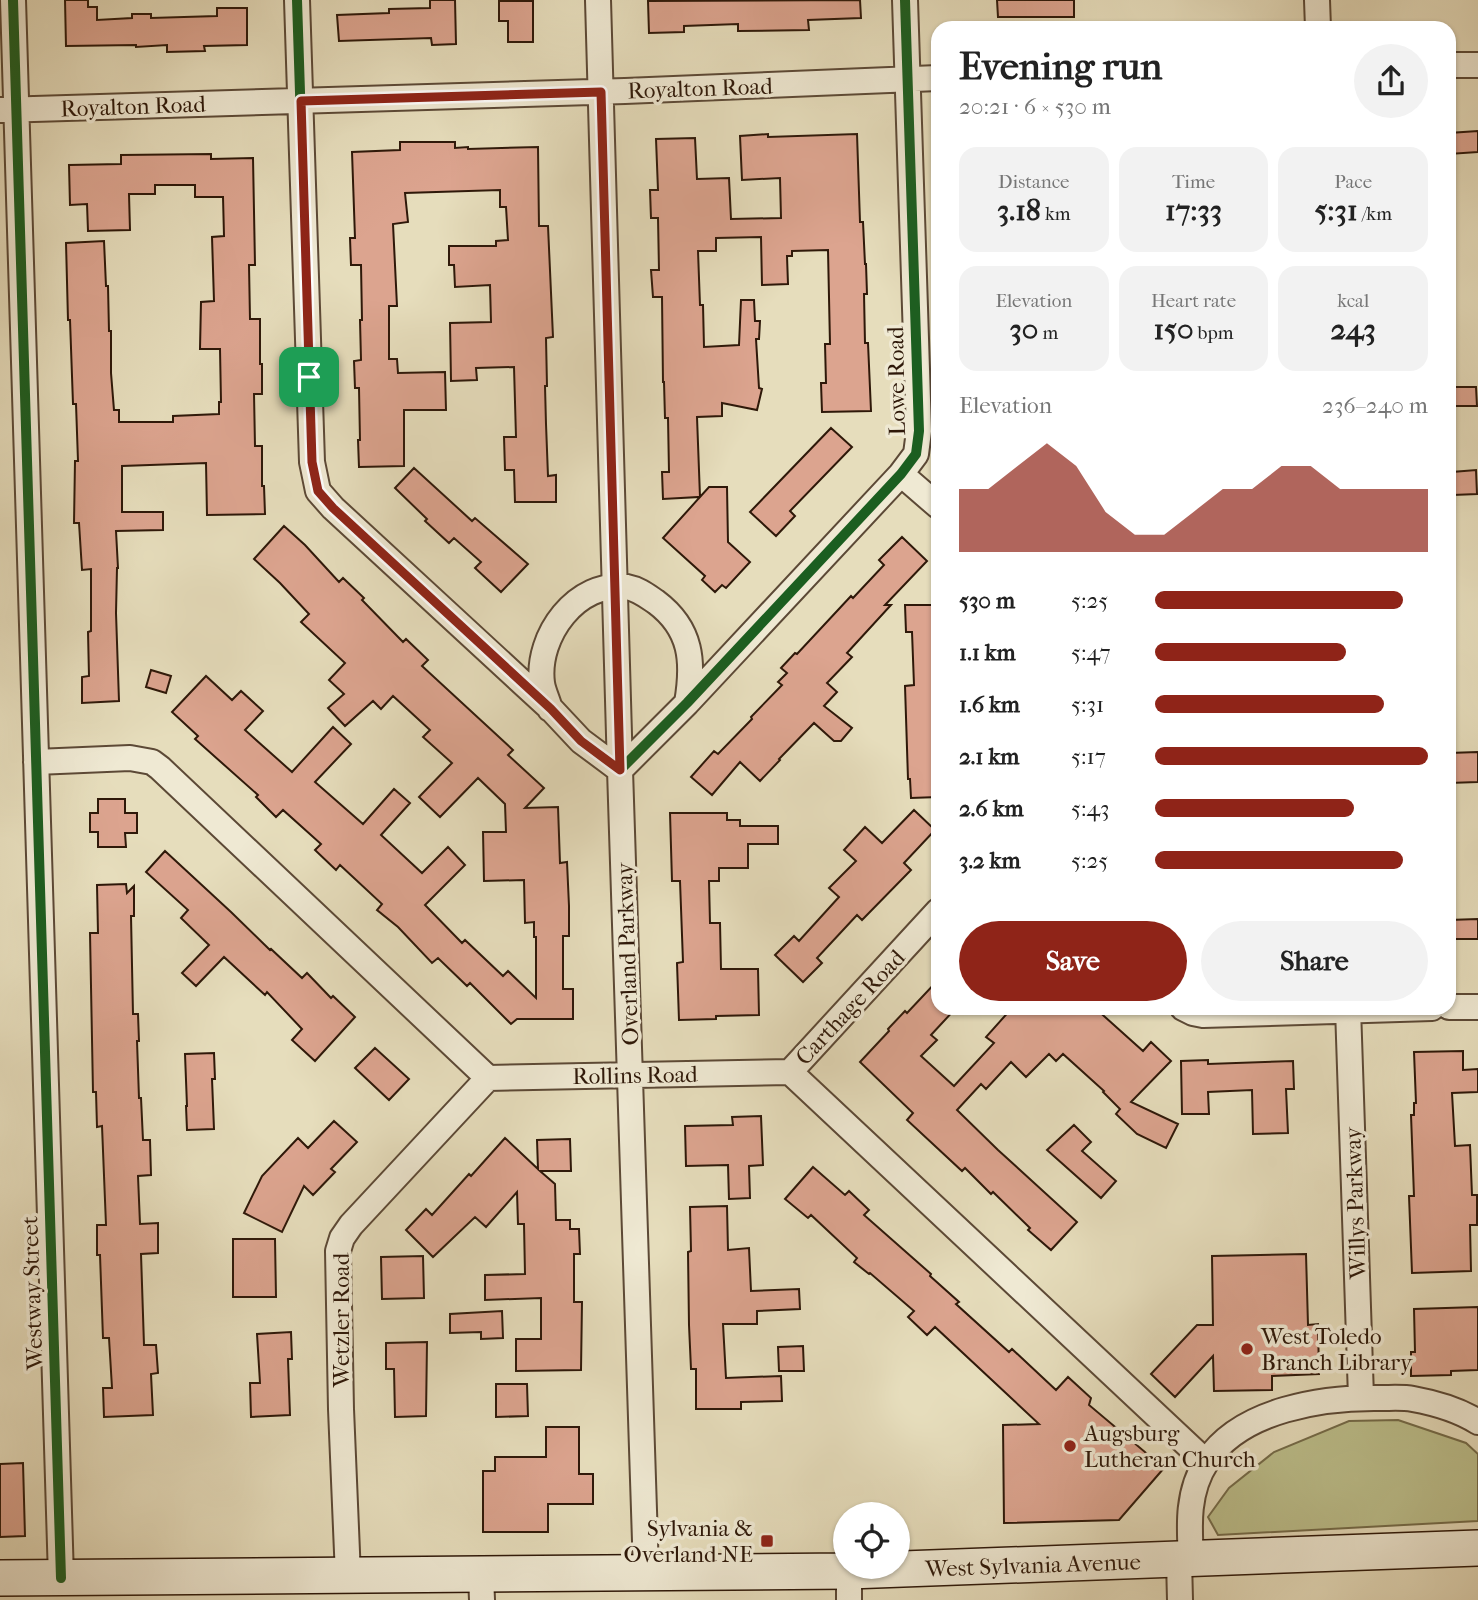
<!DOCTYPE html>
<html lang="en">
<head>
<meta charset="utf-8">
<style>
	:root { --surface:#fff; --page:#f2f2f2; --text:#222; --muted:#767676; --accent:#8f2418 }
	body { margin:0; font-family:"IM FELL French Canon",serif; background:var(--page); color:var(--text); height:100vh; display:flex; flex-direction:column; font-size:26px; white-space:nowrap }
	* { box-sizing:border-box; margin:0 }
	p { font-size:23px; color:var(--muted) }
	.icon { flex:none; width:38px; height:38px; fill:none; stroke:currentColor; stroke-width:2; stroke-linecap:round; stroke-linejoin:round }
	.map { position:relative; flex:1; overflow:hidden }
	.drawer { position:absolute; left:931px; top:21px; width:525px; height:994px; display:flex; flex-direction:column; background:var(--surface); border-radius:21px; box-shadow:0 2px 5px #0004 }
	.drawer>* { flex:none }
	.tools { position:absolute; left:833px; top:1502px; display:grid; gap:14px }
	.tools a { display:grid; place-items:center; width:77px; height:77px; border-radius:50%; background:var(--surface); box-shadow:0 2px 5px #0004; font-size:35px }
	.pin { position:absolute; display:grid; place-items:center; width:60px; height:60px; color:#fff; margin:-30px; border-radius:14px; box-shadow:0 4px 10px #0006 }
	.round { display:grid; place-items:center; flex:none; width:74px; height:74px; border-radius:37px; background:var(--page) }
	.head { display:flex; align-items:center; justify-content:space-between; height:119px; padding:0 28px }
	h1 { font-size:38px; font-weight:800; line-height:52px }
	.figures { display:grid; grid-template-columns:repeat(3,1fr); gap:10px; height:119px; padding:7px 28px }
	.figures div { display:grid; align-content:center; border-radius:18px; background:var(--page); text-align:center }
	.figures b { font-size:30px; font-weight:800 }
	.figures small { font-size:19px; font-weight:400 }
	.figures p { font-size:19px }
	.chart { height:196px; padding:14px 28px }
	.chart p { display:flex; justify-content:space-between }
	.chart svg { width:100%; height:126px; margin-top:7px; fill:var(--accent); opacity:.7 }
	.action { display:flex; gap:14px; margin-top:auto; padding:14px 28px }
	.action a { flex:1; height:80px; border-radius:42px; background:var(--accent); color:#fff; font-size:28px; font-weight:800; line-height:80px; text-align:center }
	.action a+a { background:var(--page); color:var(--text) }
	ul { padding:0 28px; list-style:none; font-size:23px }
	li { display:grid; grid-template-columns:112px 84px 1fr; align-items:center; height:52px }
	li i { height:18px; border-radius:9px; background:var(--accent) }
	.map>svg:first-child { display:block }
	.green { fill:#bcbf8c; stroke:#756c4a; stroke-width:2 }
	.building { fill:#dca48f; stroke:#2e1809; stroke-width:2 }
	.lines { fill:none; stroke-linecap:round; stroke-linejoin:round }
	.minor-casing { stroke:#5c4936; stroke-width:28 }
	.secondary-casing { stroke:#2e1809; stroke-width:38 }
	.minor { stroke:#efe9d3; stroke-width:24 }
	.secondary { stroke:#efe9d3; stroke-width:35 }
	.cycleway-casing { stroke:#efe9d3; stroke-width:15 }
	.cycleway { stroke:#1b5e20; stroke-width:10 }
	.route-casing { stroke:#fff; stroke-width:14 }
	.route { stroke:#8f2418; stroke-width:9 }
	.poi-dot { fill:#8f2418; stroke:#efe9d3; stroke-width:2.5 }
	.labels { text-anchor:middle; stroke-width:7; stroke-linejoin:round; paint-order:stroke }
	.street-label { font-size:23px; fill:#2e1809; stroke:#efe9d3 }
	.poi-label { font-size:23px; fill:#2e1809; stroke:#efe9d3; text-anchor:start }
</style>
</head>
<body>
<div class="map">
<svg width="1478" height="1600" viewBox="0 0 1478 1600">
	<rect width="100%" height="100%" fill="#e6ddbc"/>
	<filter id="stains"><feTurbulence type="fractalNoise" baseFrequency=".00286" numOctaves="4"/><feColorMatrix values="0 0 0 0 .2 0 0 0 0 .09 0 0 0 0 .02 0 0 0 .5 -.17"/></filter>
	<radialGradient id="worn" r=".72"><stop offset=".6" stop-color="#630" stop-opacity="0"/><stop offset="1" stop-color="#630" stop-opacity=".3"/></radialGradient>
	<path class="green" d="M 1398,1420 L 1466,1443 L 1478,1454 L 1478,1521 L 1218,1535 L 1208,1517 L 1229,1488 L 1274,1452 L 1349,1421 Z"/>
	<path class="building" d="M 65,0 L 88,0 L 88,7 L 97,7 L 97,20 L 132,18 L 132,14 L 151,14 L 151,18 L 217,16 L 217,8 L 247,8 L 247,45 L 204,46 L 205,51 L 167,52 L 167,45 L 136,47 L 136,45 L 66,46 Z
		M 430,0 L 455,0 L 456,44 L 432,45 L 431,38 L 339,41 L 337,15 L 389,13 L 389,9 L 430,8 Z
		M 860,0 L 861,18 L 808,20 L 809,30 L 738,31 L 738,24 L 684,26 L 684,32 L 649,33 L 648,1 Z
		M 997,0 L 1074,0 L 1074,17 L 998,17 Z
		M 499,1 L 533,1 L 533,42 L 508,42 L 508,21 L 499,21 Z
		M 1478,131 L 1478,152 L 1449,154 L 1449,133 Z
		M 768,134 L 768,137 L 857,134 L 860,222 L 863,222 L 865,264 L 866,264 L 867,294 L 864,294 L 865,343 L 868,343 L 871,411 L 822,412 L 821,383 L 826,383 L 825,344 L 830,344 L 828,250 L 792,251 L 792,256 L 787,256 L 788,284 L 762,285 L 761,237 L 716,238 L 716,251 L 698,251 L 700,305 L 703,305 L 704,347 L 739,345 L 741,300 L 754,300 L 755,321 L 760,321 L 759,339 L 756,339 L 759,388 L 762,389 L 757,410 L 722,403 L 722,416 L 697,417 L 700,497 L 709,487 L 727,487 L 728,542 L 750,562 L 726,588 L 722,585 L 715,592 L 702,580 L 705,576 L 663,538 L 700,497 L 663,499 L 662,472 L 669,472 L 668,418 L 665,418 L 664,382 L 663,382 L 662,297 L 653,297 L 651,270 L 659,270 L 658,218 L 651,218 L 650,190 L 658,190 L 656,139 L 695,138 L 697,179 L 729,178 L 731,219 L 781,218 L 780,178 L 742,180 L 740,136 Z
		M 400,142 L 455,142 L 455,148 L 468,147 L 468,149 L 538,147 L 539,226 L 548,226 L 553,337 L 546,338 L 547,386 L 545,386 L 546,424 L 548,476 L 556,475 L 556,502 L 515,502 L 514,470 L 505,470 L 504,437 L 516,437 L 514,367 L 476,368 L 477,380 L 451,381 L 450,323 L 491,322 L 490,285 L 455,287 L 454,265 L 449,265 L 449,246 L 496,246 L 496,241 L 508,240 L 506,207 L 500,207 L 500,190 L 405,193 L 408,222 L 393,224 L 397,306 L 389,306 L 389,359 L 397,359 L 398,373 L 445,372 L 446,410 L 404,410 L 404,466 L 359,467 L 358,440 L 360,440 L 359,388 L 355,388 L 354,361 L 361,360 L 360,320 L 362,320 L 361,265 L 351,265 L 350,238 L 355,238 L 352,152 L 400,150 Z
		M 211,154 L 211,159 L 253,158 L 255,265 L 249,265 L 250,319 L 260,319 L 260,364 L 262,364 L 262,394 L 254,394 L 255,446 L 262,446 L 262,486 L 264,486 L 265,514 L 207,515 L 206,463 L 122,466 L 122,512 L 163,512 L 163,530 L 116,531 L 118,568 L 117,568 L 116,613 L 119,701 L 82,703 L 82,677 L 89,676 L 88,632 L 91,631 L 91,569 L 82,570 L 79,523 L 74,523 L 75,461 L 78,461 L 76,404 L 73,404 L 70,320 L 68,320 L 66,243 L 104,241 L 106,286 L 108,286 L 109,331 L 111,331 L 111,373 L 114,410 L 119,410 L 119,422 L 173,422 L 173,416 L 219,414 L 219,402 L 221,402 L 220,349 L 200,349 L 201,302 L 214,301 L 212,237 L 224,236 L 223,197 L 195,197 L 195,185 L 155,185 L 155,194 L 129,194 L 130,230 L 88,231 L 87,204 L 70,205 L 69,165 L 121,164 L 121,155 Z
		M 1451,387 L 1476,387 L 1477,406 L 1451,406 Z
		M 831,428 L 852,447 L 790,511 L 795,516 L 776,536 L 750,512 Z
		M 414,468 L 472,521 L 475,518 L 528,564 L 501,592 L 475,568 L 481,562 L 454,538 L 449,543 L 425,521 L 427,519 L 395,488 Z
		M 1476,470 L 1477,494 L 1453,495 L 1452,472 Z
		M 284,526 L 305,545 L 339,582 L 343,578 L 364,598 L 362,600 L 403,642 L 406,639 L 428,660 L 422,666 L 513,750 L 508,755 L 544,788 L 525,808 L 558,807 L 560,863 L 567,862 L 569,906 L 569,936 L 563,936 L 563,989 L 573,989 L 573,1019 L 517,1019 L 511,1024 L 470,983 L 467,986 L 438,958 L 432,963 L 398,927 L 377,910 L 382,904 L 340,865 L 336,870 L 315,850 L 321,844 L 283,810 L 276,817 L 256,797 L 258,795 L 195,739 L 198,736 L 172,712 L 206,676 L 232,700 L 241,691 L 263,711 L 245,730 L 292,772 L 333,727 L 351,744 L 315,782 L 363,824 L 394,789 L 410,803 L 381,835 L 422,873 L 448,847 L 465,865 L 425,905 L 462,943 L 465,940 L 503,976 L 508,971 L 536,998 L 536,937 L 534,937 L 534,922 L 525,923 L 524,880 L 484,881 L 483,832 L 506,832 L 505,804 L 478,778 L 440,817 L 419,797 L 452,763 L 423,737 L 430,730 L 393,696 L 381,709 L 373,701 L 345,726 L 328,708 L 344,694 L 329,680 L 345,663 L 301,622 L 309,614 L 280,583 L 254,559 Z
		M 902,537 L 927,561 L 885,605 L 891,605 L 847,653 L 852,657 L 827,683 L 837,692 L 824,706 L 852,728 L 841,741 L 834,741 L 814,723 L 779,759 L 780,760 L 760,781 L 740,762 L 712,795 L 691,777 L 714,751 L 718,754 L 752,719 L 751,717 L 782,685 L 778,682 L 787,673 L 781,668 L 795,653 L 797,654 L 851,596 L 853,598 L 884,565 L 879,560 Z
		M 905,605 L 938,605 L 938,797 L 911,798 L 910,779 L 908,779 L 905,686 L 914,685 L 912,632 L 906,632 Z
		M 151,670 L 171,676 L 166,693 L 146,687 Z
		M 1478,752 L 1478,782 L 1449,783 L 1449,753 Z
		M 98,799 L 125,799 L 125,813 L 137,813 L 137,833 L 125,833 L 126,847 L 98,847 L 98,832 L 90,832 L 90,813 L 98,813 Z
		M 914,810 L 935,830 L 904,863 L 911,870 L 862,920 L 857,915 L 817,958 L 822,963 L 803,982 L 775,955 L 794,936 L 799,941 L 839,897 L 829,888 L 856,861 L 844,850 L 865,827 L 882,843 Z
		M 670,813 L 727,813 L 727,820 L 740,820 L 740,826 L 778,826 L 778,844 L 748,844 L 748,868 L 719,868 L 719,881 L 709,881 L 710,923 L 720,923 L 721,969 L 758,969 L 759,1015 L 716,1016 L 716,1019 L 679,1020 L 677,963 L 683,962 L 680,881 L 672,881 Z
		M 165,851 L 231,912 L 270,950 L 271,949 L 302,978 L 307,973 L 331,998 L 333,996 L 355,1017 L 315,1061 L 292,1040 L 302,1029 L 267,992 L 265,995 L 224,957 L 196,986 L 182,973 L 209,945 L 181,918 L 188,910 L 146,872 Z
		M 126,884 L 127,893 L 134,886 L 134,916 L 131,916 L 133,1014 L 138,1014 L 139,1041 L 137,1041 L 139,1098 L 141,1098 L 143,1140 L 150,1140 L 151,1175 L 138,1176 L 140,1224 L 158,1223 L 158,1253 L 141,1254 L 144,1345 L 156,1345 L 158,1373 L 151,1374 L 153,1415 L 104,1417 L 103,1388 L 112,1388 L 109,1338 L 103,1338 L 100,1255 L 97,1255 L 97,1225 L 106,1225 L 102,1126 L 97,1127 L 96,1092 L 93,1092 L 90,933 L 98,933 L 97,885 Z
		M 1478,919 L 1478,939 L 1449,939 L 1449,920 Z
		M 938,980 L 938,1008 L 956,1008 L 931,1035 L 937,1040 L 921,1056 L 954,1086 L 994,1043 L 986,1037 L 1012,1008 L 1095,1008 L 1143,1051 L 1151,1042 L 1171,1061 L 1131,1102 L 1178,1124 L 1166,1148 L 1137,1134 L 1116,1114 L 1120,1109 L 1103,1092 L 1104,1091 L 1063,1054 L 1056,1061 L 1049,1054 L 1026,1077 L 1011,1062 L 986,1089 L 981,1084 L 957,1110 L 998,1150 L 1077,1222 L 1051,1250 L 1028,1230 L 1030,1228 L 993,1192 L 991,1194 L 965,1168 L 962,1171 L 907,1120 L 913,1113 L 860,1062 L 889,1031 L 888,1029 L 905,1011 L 907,1013 Z
		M 375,1048 L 409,1079 L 389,1100 L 355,1068 Z
		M 1463,1051 L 1463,1070 L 1478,1069 L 1478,1092 L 1452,1093 L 1455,1146 L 1470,1145 L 1472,1195 L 1477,1195 L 1477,1225 L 1470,1225 L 1471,1271 L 1412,1273 L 1409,1196 L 1414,1196 L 1411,1115 L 1414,1115 L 1414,1103 L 1416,1103 L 1414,1052 Z
		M 214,1053 L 215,1079 L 212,1079 L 214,1129 L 187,1130 L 186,1106 L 187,1106 L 185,1054 Z
		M 1208,1060 L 1208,1064 L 1293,1061 L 1294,1089 L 1286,1089 L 1288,1133 L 1253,1134 L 1252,1090 L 1208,1092 L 1209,1114 L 1182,1114 L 1181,1061 Z
		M 761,1116 L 763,1165 L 749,1166 L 750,1198 L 729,1199 L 728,1165 L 686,1166 L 685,1126 L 733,1125 L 732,1117 Z
		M 334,1121 L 357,1142 L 331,1169 L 335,1172 L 313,1195 L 304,1186 L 282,1232 L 244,1213 L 262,1176 L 298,1138 L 308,1148 Z
		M 1074,1125 L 1091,1142 L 1082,1151 L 1116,1181 L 1101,1198 L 1047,1150 Z
		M 505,1138 L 538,1169 L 537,1140 L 570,1139 L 571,1171 L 540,1171 L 555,1184 L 556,1220 L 570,1220 L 570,1229 L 579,1229 L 580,1254 L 574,1254 L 574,1302 L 582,1302 L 581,1370 L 516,1371 L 516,1339 L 541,1339 L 541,1298 L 485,1300 L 485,1275 L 525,1274 L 524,1224 L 518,1224 L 517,1192 L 486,1227 L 475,1217 L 433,1257 L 406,1230 L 426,1209 L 432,1215 L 469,1174 L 471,1176 Z
		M 813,1167 L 845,1195 L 849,1191 L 869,1210 L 864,1215 L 931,1274 L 930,1276 L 959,1302 L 956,1304 L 1009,1352 L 1012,1349 L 1056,1390 L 1068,1377 L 1091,1398 L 1089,1405 L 1164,1468 L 1119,1520 L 1004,1523 L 1003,1425 L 1039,1424 L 935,1327 L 927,1335 L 908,1317 L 914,1311 L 870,1273 L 869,1274 L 854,1262 L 857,1258 L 811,1215 L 808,1218 L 785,1199 Z
		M 727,1206 L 728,1250 L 749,1248 L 751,1291 L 799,1289 L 800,1309 L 757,1311 L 757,1324 L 723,1324 L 726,1378 L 781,1376 L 782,1401 L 741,1402 L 741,1409 L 696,1409 L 696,1369 L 691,1369 L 689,1325 L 688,1252 L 691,1251 L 690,1207 Z
		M 233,1239 L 275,1239 L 276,1297 L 233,1297 Z
		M 1306,1254 L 1308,1325 L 1318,1324 L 1319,1374 L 1272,1376 L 1272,1390 L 1214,1391 L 1213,1356 L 1175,1397 L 1151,1374 L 1197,1325 L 1213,1325 L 1212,1256 Z
		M 423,1256 L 424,1298 L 382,1299 L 381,1257 Z
		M 1478,1307 L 1478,1370 L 1451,1371 L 1451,1375 L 1411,1376 L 1411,1352 L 1415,1352 L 1414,1309 Z
		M 502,1311 L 503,1338 L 481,1339 L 481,1332 L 450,1333 L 450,1314 Z
		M 291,1332 L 292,1359 L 288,1359 L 290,1415 L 251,1417 L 250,1383 L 260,1383 L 257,1334 Z
		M 427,1342 L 426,1416 L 395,1417 L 394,1369 L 386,1369 L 386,1343 Z
		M 803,1346 L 804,1371 L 779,1371 L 778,1347 Z
		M 496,1384 L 527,1384 L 528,1416 L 496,1417 Z
		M 546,1427 L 579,1427 L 579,1474 L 593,1474 L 593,1504 L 548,1504 L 548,1532 L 483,1532 L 483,1471 L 495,1471 L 495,1457 L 546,1457 Z
		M 23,1463 L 25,1536 L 0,1537 L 0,1464 Z"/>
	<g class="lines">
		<g class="minor-casing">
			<path id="minor" d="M 13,0 L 61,1578
				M 297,0 L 312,462 L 318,491 L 333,508 L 551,709 L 581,741 L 620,770 L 687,703 L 901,474 L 916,454 L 919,431 L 905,0
				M 598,0 L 620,770 L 646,1572
				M 1317,0 L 1318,28
				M 1449,65 L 1478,65
				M 1,110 L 625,91 L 938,78
				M 901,474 L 938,506
				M 550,709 C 548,701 543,691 542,683 C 536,636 577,580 627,587 C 638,589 647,596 656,602 C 692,629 694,662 687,703
				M 36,762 L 130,758 L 152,762 L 160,768 L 488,1078 L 790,1072 L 1206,1462
				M 1449,1007 L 1478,1007
				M 1183,1008 L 1193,1013 L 1203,1015 L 1432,1008
				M 1348,1008 L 1361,1397
				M 790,1072 L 938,911
				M 1191,1559 C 1189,1525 1187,1491 1207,1461 C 1241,1409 1324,1397 1381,1398 C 1391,1398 1403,1397 1413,1399 C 1435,1403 1459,1410 1478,1422
				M 1179,1560 L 1180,1600
				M 849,1571 L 849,1600
				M 481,1575 L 482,1600
				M 348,1576 L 341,1409 L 338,1251 L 342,1238 L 351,1225 L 488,1078"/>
		</g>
		<g class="secondary-casing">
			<path id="secondary" d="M 0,1578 L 849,1571 L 1478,1548"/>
		</g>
		<use href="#minor" class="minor"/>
		<use href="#secondary" class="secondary"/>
		<g class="cycleway-casing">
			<path id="cycleway" d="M 13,0 L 61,1578
				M 297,0 L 312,462 L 318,491 L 333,508 L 551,709 L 581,741 L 620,770 L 687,703 L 901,474 L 916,454 L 919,431 L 905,0"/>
		</g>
		<use href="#cycleway" class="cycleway"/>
	</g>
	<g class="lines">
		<g class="route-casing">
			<path id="route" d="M 601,92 L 620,770 L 581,741 L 551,709 L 333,508 L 318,491 L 312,462 L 301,101 Z"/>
		</g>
		<use href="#route" class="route"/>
	</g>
	<g class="poi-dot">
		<circle cx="1247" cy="1349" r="7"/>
		<circle cx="1070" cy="1446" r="7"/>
		<rect x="760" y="1534" width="14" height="14" rx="3.5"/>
	</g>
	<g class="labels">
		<g class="street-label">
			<text transform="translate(700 88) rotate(-2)" y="8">Royalton Road</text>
			<text transform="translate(133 106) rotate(-2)" y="8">Royalton Road</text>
			<text transform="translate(896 381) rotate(-91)" y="8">Lowe Road</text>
			<text transform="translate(627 954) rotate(-92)" y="8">Overland Parkway</text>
			<text transform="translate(850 1007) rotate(-47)" y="8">Carthage Road</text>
			<text transform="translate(635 1075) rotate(-1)" y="8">Rollins Road</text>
			<text transform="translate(1355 1203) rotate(-92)" y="8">Willys Parkway</text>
			<text transform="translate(32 1293) rotate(-92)" y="8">Westway Street</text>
			<text transform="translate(341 1320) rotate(-90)" y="8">Wetzler Road</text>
			<text transform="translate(1033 1565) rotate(-2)" y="8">West Sylvania Avenue</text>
		</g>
		<g class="poi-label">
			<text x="1261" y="1344">West Toledo<tspan x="1261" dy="26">Branch Library</tspan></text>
			<text x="1084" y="1441">Augsburg<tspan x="1084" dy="26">Lutheran Church</tspan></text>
			<text x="753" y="1536" text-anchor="end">Sylvania &amp;<tspan x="753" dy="26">Overland NE</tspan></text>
		</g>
	</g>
	<rect width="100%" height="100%" filter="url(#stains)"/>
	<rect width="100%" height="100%" fill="url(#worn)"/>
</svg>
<div class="tools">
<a><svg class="icon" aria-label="locate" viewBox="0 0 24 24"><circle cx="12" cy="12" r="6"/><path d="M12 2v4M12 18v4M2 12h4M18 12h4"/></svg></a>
</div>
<div class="pin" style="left:309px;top:377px;background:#1e9e55"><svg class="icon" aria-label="arrive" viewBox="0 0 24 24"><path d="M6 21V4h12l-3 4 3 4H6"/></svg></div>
<section class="drawer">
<div class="head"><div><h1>Evening run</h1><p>20:21 · 6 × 530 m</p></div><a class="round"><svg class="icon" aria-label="share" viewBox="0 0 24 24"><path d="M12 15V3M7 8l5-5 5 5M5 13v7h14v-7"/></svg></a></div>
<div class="figures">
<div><p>Distance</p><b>3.18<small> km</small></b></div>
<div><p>Time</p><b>17:33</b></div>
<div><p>Pace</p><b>5:31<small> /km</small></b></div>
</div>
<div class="figures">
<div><p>Elevation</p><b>30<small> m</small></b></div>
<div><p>Heart rate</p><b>150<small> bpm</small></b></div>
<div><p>kcal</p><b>243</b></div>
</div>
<div class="chart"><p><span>Elevation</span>236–240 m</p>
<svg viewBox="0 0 160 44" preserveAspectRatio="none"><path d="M0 44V22L10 22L20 14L30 6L40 14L50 30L60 38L70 38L80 30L90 22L100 22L110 14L120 14L130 22L140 22L150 22L160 22V44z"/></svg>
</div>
<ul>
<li><b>530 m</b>5:25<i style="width:91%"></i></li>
<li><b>1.1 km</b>5:47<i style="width:70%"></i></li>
<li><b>1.6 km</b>5:31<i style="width:84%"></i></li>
<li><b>2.1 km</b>5:17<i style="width:100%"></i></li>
<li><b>2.6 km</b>5:43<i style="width:73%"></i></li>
<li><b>3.2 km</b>5:25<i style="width:91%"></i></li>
</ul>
<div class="action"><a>Save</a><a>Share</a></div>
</section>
</div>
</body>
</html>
